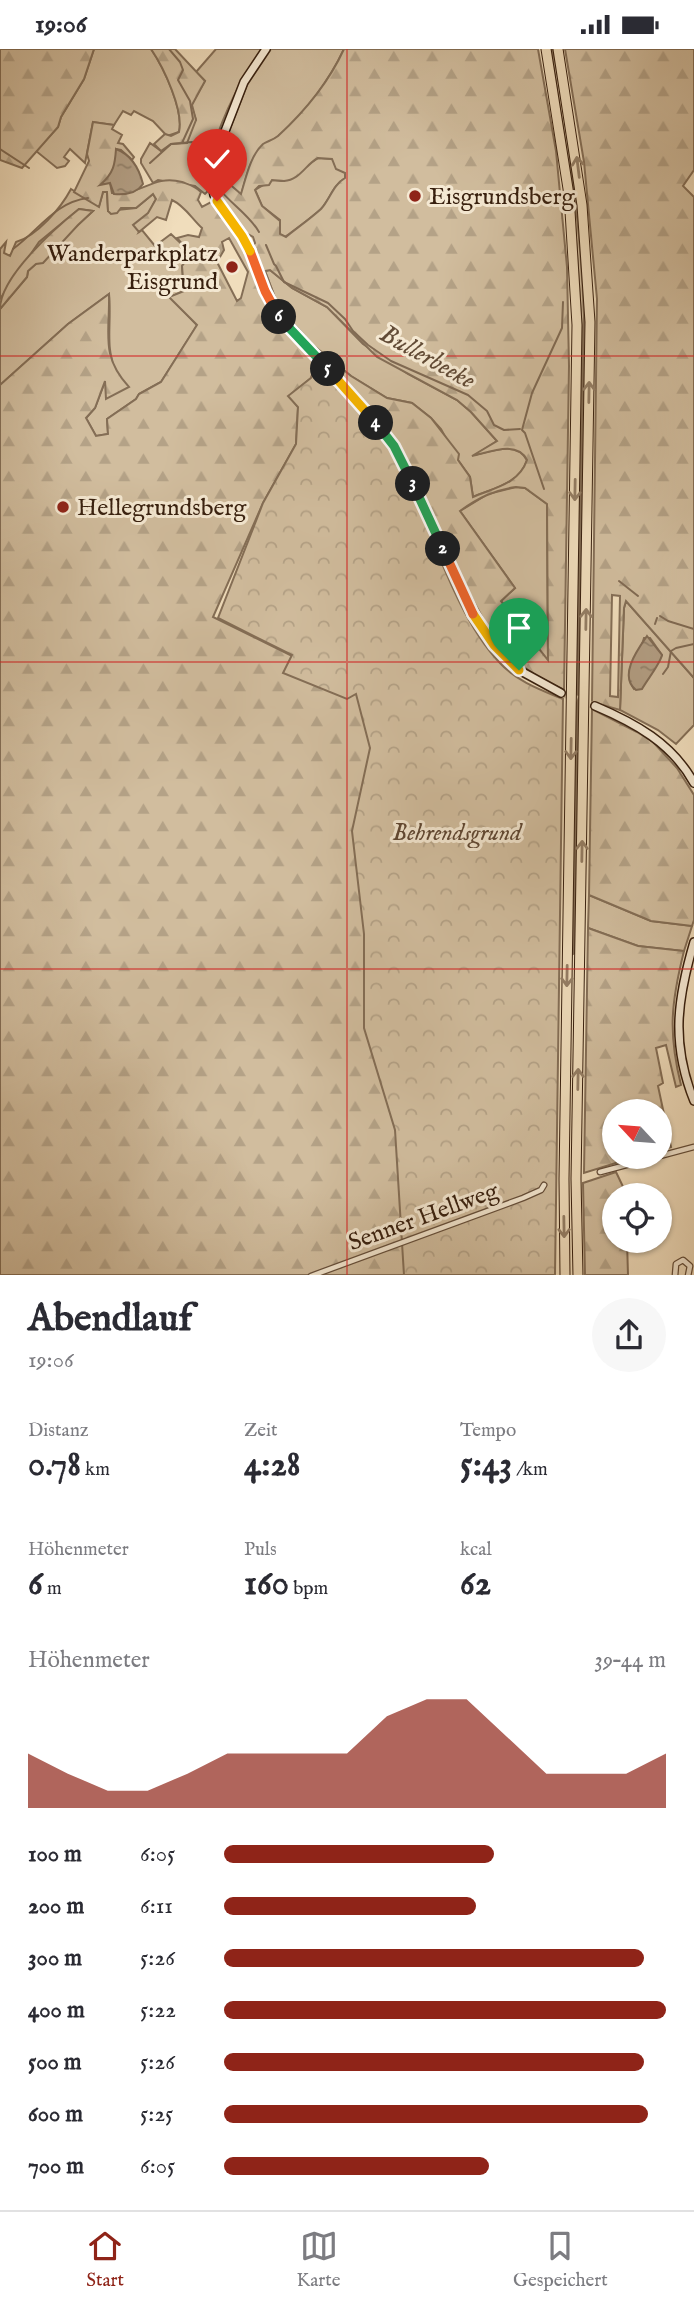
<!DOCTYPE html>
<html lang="de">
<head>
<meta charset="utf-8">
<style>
	:root { --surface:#fff; --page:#f7f7f7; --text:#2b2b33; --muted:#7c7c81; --line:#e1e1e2; --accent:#8f2418 }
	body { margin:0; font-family:"IM FELL English",serif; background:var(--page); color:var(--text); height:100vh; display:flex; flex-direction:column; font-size:26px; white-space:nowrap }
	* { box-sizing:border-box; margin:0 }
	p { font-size:23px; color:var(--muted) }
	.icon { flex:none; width:38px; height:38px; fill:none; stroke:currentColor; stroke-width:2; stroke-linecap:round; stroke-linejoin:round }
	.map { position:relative; height:1226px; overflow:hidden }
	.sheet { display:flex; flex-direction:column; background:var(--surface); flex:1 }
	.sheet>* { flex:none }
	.needle { width:46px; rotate:296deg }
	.buttons { position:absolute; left:602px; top:1050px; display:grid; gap:14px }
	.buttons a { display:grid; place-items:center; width:70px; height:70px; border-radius:50%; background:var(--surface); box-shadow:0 2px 5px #0004; font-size:35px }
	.pin { position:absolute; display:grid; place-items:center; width:60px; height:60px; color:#fff; margin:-72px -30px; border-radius:50% 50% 50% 0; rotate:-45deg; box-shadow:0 0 7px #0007 }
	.pin .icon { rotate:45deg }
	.km { position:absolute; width:35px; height:35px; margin:-18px; border-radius:50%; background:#222; color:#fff; font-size:19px; line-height:35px; text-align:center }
	.round { display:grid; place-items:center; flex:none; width:74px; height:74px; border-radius:37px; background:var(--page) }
	.overview { display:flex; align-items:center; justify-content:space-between; height:119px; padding:0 28px }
	h1 { font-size:38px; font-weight:700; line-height:52px }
	.metrics { display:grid; grid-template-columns:repeat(3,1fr); gap:10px; height:119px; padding:7px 28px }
	.metrics div { display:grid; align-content:center }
	.metrics b { font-size:35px; font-weight:700 }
	.metrics small { font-size:19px; font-weight:400 }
	.metrics p { font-size:19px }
	.chart { height:196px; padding:14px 28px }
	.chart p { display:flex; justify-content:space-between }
	.chart svg { width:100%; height:126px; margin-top:7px; fill:var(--accent); opacity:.7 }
	ul { padding:0 28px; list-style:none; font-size:23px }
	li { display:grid; grid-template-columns:112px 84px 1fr; align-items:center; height:52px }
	li i { height:18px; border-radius:9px; background:var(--accent) }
	.status { display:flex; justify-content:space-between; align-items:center; height:49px; padding:0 35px; background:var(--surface); direction:ltr }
	.status svg { height:19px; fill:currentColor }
	.dock { display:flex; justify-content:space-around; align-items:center; height:98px; border-top:2px solid var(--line); background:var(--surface); font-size:19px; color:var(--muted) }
	.dock a { display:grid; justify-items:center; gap:4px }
	.dock .on { color:var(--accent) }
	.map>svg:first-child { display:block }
	.grass { fill:#d1bd9e; stroke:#846e56; stroke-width:2; fill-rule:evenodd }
	.forest { fill:url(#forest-firs); stroke:#846e56; stroke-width:2; fill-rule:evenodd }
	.park { fill:url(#park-crowns); stroke:#846e56; stroke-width:2 }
	.water { fill:url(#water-ripples); stroke:#806a53; stroke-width:2 }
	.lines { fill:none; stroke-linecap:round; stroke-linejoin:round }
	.stream { stroke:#806a53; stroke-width:2 }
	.secondary-tunnel { stroke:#cbb799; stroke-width:7; stroke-dasharray:7 3.5; stroke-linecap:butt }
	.minor-casing { stroke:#654e3a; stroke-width:7 }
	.secondary-casing { stroke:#371f0e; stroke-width:10 }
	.motorway-casing { stroke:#371f0e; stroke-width:11 }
	.minor { stroke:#f5e9d3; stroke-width:4.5 }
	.secondary { stroke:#f5e9d3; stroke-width:7 }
	.motorway { stroke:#f0ddbc; stroke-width:9 }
	.oneway { stroke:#947e65 }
	.split-1-casing { stroke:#fff; stroke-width:14 }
	.split-2-casing { stroke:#fff; stroke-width:14 }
	.split-3-casing { stroke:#fff; stroke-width:14 }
	.split-4-casing { stroke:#fff; stroke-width:14 }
	.split-5-casing { stroke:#fff; stroke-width:14 }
	.split-6-casing { stroke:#fff; stroke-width:14 }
	.split-7-casing { stroke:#fff; stroke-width:14 }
	.split-8-casing { stroke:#fff; stroke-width:14 }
	.split-1 { stroke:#f5b400; stroke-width:9 }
	.split-2 { stroke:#f0652b; stroke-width:9 }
	.split-3 { stroke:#22a559; stroke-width:9 }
	.split-4 { stroke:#22a559; stroke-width:9 }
	.split-5 { stroke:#f5b400; stroke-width:9 }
	.split-6 { stroke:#22a559; stroke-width:9 }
	.split-7 { stroke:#f0652b; stroke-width:9 }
	.split-8 { stroke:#f5b400; stroke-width:9 }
	.grid { fill:none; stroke:#d62828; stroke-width:2; stroke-opacity:0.55 }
	.poi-dot { fill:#8f2418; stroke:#f5e9d3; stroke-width:2.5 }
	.labels { text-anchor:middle; stroke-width:6; stroke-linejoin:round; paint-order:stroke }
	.poi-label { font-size:24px; fill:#371f0e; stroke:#f5e9d3; text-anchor:start }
	.park-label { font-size:24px; font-style:italic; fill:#5e4632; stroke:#f5e9d3 }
	.street-label { font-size:24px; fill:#371f0e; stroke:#f5e9d3 }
	.water-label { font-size:26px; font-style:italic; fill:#624b36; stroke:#f5e9d3 }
</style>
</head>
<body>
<div class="status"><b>19:06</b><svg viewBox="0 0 49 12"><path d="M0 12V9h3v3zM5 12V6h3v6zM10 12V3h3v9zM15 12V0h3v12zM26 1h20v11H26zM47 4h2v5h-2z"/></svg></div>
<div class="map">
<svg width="694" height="1227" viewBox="0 0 694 1227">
	<defs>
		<pattern id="forest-firs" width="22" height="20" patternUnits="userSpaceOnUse" patternTransform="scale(1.75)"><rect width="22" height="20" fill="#d1bd9e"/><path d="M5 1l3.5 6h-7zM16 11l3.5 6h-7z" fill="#b4a287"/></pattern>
		<pattern id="park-crowns" width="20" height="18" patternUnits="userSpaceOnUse" patternTransform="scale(1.75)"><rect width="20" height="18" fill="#d1bd9e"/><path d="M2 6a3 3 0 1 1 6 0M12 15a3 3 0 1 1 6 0" fill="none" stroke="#b4a287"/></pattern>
		<pattern id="water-ripples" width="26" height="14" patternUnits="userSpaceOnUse" patternTransform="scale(1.75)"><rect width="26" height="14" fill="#b19c81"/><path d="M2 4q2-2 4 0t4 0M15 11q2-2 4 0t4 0" fill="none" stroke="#917f68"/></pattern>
	</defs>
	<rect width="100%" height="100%" fill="#f0ddbc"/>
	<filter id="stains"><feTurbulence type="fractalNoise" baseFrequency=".00286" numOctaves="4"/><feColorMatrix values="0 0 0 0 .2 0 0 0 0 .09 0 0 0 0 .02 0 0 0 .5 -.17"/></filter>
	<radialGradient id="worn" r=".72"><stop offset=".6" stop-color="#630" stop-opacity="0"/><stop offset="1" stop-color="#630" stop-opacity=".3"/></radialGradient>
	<path class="grass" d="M 94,0 L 151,0 C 164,19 184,62 179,83 L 167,87 L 153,72 L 134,62 L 131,66 L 123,62 L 114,76 L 93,73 L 85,114 L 70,100 L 64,108 L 69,112 L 65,117 L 57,119 L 36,102 L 58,78 L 61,68 L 84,30 Z
		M 216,0 L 262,0 C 238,34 219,75 208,116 C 206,125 209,135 207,143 L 205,145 L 195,137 L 158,131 L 153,134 L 141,114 L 141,110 L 150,94 L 161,102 L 196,71 L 191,56 L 205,32 L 196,23 Z
		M 271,0 L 344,0 C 329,32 303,67 276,89 C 272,92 266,93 262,97 C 250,110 246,129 241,146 L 220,127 L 219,108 L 247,36 Z
		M 551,0 L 553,0 C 569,89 581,177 584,268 L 575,904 L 573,905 L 582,280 L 573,143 Z
		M 318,109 L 332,110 L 346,123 L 345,129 C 333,136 330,150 321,160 C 310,170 297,179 285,188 L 280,185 L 280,171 L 262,157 L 255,141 L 272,131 L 284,132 Z
		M 71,140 L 99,157 L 103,143 L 107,143 L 108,162 L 136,159 L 153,145 L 156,150 L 139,183 L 142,181 L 155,197 L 171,185 L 191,204 L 182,217 L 184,242 L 170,248 L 197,276 L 194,281 L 161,333 L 139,345 L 136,350 L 107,370 L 108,385 L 96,387 L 86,369 L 95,359 L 106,330 L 117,325 C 104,299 112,274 109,245 L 68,275 L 0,336 L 0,260 L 27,228 L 28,222 L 93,162 L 79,160 L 39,193 L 0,250 L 0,200 L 6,193 L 4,204 L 10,207 L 16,193 C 37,187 61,159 71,140 Z
		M 270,221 L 292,239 L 327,258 L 363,295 L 408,325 L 457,351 L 471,363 L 497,392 L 475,406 C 493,402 516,392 527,411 C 519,435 494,439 473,448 L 470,428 L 458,411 L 441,380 L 431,369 L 412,354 L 387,349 L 351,327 L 314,297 L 279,259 L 265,222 Z
		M 516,438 L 525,439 L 547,455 L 548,612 L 501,552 L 515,539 L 460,462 L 488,445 Z
		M 626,552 L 694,629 L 694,676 L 676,695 L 658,681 L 620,661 L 624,559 ZM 644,589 L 650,589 L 662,606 L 645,634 L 634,640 C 621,618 640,607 644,589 Z
		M 589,846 L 651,872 L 692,877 L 684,902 L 638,897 L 588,879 Z"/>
	<path class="forest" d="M 0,0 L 94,0 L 84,30 L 61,68 L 58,78 L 22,119 L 0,111 Z
		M 151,0 L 175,0 L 205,32 L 192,56 L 196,71 L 187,94 L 171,95 L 161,102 L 154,95 L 165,85 L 171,87 L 179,83 C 184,62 164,19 151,0 Z
		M 344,0 L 538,0 L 556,102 L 567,218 L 569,317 L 564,641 L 535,626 L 520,615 L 492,586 L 467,540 L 398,394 L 362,351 L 282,266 L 267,240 L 252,198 L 255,194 L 253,188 C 238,181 214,147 214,130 C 214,123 217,115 219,108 L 220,127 L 241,145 C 246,129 250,107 263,95 C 268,92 273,91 278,87 C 305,62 328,35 344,0 ZM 318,109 L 332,110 L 336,120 L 345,124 L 345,129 C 333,136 330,150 321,160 C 310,170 297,179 286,188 L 280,185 L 280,172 L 262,157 L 255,141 L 259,137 L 269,136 L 272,131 C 276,131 280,132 284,132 C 300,131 306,115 318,109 ZM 270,221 L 292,239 L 327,258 L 377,308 L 457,351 L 471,363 L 497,392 L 472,407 C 490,403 517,391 527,411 C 519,435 494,439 473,448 L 470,428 L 458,411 L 459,405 L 431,369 L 412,354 L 387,349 L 351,327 L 314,297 L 279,259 L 265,222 ZM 516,438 L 525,439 L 547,455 L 548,611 L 501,552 L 515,539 L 460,462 C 478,449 494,441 516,438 Z
		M 565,0 L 694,0 L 694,121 L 683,137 L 694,148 L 694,629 L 626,552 L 624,559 L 620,661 L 592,653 L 597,250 L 584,113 ZM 612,546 L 620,547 L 618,648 L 610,647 Z
		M 93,73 L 114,76 L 112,80 L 122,86 L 118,94 L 123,95 L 134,108 L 132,111 L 121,101 L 116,100 L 116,116 L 106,133 L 110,134 L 112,144 C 140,148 152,125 182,133 C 190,136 195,137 201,143 L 198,151 L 202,158 L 213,152 L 241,194 L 261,246 L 270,264 L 316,315 L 311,329 L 289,347 L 298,358 L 296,395 L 263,454 L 213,568 L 359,640 L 373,699 L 426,1226 L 0,1226 L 0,336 L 68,275 L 109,245 C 110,284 100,307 129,338 L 106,350 L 105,332 L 95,359 L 86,369 L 96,387 L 108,385 L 107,370 L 136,350 L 139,345 L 161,333 L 197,276 L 169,248 L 184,242 L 182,217 L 191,205 L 177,189 L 188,186 L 199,188 L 202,179 C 192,170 185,157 172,151 L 166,171 L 157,168 L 139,183 L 133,176 L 148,164 L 156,150 L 153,145 L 136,159 L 121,159 L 117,164 L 111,165 L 108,162 L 107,143 L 103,143 L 99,158 L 74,143 L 89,112 L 87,105 ZM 229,189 L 248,223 L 241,249 L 237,252 L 217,213 L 224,201 L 222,193 Z
		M 79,160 L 93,162 L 78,176 L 43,214 L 36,215 L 28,222 L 27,228 L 0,260 C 0,228 55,179 79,160 Z
		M 592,660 L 637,683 L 653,693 L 677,719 L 694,746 L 694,871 L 692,877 L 651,872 L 589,846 Z
		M 588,879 L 638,897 L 684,902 C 671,954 668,984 681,1036 L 676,1038 L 666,996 L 656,999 L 663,1034 L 658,1037 L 671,1098 L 660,1101 L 660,1062 L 614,1062 L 614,1108 L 635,1108 L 584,1124 Z
		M 616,1123 L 627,1146 L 614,1146 L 614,1192 L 627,1192 L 628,1226 L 585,1226 L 583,1134 Z"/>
	<path class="park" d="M 316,315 C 345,346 379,376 398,414 C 430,474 453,564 499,613 C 516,632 541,641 563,650 L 555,1226 L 404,1226 L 395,1081 L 364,979 L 364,885 L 352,782 L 370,699 L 356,645 L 347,650 L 283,624 L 292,606 L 218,569 L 263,454 L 296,395 L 298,358 L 288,347 L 311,329 Z"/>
	<path class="water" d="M 116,100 C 132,106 139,119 143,135 C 137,144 125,146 114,145 L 110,134 L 100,136 C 114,124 115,115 116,100 Z
		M 647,587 L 662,606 C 660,615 647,631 642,640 L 636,641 C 618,627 638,600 647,587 Z"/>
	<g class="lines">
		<path class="stream" d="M 169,0 L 180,13 L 183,21 L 178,31 L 190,52 L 193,70 L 182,94
			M 0,100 L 29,119
			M 150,114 L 171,95 L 192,93 L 206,103 L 202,113 L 200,131 L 202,132
			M 216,136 C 229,154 249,165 259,183
			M 266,196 L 274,215 L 276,217 L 284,233 L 328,254 L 345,270 L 353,282 L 368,296 L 391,312 L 468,346 L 487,362 L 494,376 L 504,381 L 520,380
			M 13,200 C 39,181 55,153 88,149
			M 544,440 L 525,384 L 522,381 L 532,344 L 562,279 L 563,253
			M 619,532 L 638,547
			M 660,567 L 668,572 L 694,580
			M 655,575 L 657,569
			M 663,625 L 668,618 L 671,602 L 676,599 L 694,595"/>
		<path class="secondary-tunnel" d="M 561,644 L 595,657"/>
		<g class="minor-casing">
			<path id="minor" d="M 600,1123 L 694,1098
				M 311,1227 L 523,1149 L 541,1141 L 544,1136
				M 675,1227 L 676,1215 L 683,1211 L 690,1217 L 688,1227"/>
		</g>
		<g class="secondary-casing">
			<path id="secondary" d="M 266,0 L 244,33 L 215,108 L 211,130 L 214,146 L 246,193 L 265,242 L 279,269 L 357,352 L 394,397 L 462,543 L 488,590 L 519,621 L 561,644
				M 595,657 C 635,674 672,694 694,734
				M 694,893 C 677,951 671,994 694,1052"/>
		</g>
		<g class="motorway-casing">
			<path id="motorway" d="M 546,0 L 569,146 L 577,276 L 564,1130 L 565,1227
				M 558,0 L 582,156 L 590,273 L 576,1130 L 578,1227"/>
		</g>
		<use href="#minor" class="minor"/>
		<use href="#secondary" class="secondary"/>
		<use href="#motorway" class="motorway"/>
	</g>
	<defs><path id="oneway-shaft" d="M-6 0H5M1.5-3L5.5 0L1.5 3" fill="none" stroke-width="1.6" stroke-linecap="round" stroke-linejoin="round" transform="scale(1.75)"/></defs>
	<g class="oneway">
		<use href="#oneway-shaft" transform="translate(578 118) rotate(-97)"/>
		<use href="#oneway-shaft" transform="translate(589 343) rotate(-89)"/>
		<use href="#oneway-shaft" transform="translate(575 441) rotate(91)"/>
		<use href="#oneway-shaft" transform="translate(586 570) rotate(-89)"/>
		<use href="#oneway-shaft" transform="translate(571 700) rotate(91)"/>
		<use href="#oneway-shaft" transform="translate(582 802) rotate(-89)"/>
		<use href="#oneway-shaft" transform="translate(567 927) rotate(91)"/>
		<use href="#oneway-shaft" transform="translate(578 1030) rotate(-89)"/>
		<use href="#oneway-shaft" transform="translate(564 1178) rotate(89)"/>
	</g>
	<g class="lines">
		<g class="split-1-casing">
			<path id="split-1" d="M 473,565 L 494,596 L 519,621"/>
		</g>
		<g class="split-2-casing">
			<path id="split-2" d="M 443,500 L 473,565"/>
		</g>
		<g class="split-3-casing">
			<path id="split-3" d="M 413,435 L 443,500"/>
		</g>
		<g class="split-4-casing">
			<path id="split-4" d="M 376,374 L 394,397 L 413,435"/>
		</g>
		<g class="split-5-casing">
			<path id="split-5" d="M 328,320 L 376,374"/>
		</g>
		<g class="split-6-casing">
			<path id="split-6" d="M 279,268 L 328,320"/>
		</g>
		<g class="split-7-casing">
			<path id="split-7" d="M 250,202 L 265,242 L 279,268"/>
		</g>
		<g class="split-8-casing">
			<path id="split-8" d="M 217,152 L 242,187 L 250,202"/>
		</g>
		<use href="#split-1" class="split-1"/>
		<use href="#split-2" class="split-2"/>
		<use href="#split-3" class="split-3"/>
		<use href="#split-4" class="split-4"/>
		<use href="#split-5" class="split-5"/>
		<use href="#split-6" class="split-6"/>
		<use href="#split-7" class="split-7"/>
		<use href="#split-8" class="split-8"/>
	</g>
	<path class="grid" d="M 347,0 L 347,1227M 0,307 L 694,307M 0,613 L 694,613M 0,920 L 694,920"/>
	<g class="poi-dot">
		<circle cx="415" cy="147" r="7"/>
		<circle cx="232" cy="218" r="7"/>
		<circle cx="63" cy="458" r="7"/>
	</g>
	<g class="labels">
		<g class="poi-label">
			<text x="429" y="155">Eisgrundsberg</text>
			<text x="218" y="212" text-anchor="end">Wanderparkplatz<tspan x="218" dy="28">Eisgrund</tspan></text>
			<text x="77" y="466">Hellegrundsberg</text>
		</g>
		<g class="park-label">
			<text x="457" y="791">Behrendsgrund</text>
		</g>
		<g class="street-label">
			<text transform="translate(423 1167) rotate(-20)" y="8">Senner Hellweg</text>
		</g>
		<g class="water-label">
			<text transform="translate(428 307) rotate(29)" y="9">Bullerbeeke</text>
		</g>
	</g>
	<rect width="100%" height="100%" filter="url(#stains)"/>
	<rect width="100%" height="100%" fill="url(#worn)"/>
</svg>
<div class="buttons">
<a><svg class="needle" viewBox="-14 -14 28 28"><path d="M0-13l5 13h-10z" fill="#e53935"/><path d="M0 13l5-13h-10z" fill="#7c7c81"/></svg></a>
<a><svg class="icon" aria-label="locate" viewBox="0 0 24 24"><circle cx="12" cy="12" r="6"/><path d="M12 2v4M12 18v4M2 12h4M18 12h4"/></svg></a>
</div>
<div class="pin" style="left:519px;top:621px;background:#1e9e55"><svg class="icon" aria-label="arrive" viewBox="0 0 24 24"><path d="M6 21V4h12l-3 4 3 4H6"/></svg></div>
<div class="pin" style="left:217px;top:152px;background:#d93025"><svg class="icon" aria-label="check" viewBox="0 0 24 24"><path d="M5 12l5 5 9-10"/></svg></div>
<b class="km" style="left:443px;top:500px">2</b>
<b class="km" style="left:413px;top:435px">3</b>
<b class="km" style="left:376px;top:374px">4</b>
<b class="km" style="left:328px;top:320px">5</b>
<b class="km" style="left:279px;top:268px">6</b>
</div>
<section class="sheet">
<div class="overview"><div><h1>Abendlauf</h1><p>19:06</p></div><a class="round"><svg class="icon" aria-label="share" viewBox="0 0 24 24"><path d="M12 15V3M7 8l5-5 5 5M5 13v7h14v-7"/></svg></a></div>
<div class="metrics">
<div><p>Distanz</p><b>0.78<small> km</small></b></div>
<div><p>Zeit</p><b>4:28</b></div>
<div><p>Tempo</p><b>5:43<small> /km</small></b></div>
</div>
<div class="metrics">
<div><p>Höhenmeter</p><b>6<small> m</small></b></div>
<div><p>Puls</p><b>160<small> bpm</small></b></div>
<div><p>kcal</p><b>62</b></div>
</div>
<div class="chart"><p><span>Höhenmeter</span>39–44 m</p>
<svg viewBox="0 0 160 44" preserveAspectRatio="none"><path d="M0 44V25L10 32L20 38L30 38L40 32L50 25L60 25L70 25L80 25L90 12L100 6L110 6L120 19L130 32L140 32L150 32L160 25V44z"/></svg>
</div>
<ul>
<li><b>100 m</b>6:05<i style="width:61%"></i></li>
<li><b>200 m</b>6:11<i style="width:57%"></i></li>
<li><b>300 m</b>5:26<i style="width:95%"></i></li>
<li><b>400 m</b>5:22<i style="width:100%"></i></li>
<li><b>500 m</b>5:26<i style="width:95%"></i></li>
<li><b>600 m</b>5:25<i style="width:96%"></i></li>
<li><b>700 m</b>6:05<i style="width:60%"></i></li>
</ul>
</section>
<nav class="dock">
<a class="on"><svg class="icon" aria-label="home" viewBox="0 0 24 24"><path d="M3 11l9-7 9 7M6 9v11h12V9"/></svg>Start</a>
<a><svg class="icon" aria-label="map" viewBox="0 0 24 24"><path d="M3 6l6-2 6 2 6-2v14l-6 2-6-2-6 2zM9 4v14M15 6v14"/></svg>Karte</a>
<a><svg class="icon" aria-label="saved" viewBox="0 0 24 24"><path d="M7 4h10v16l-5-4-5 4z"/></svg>Gespeichert</a>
</nav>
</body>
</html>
